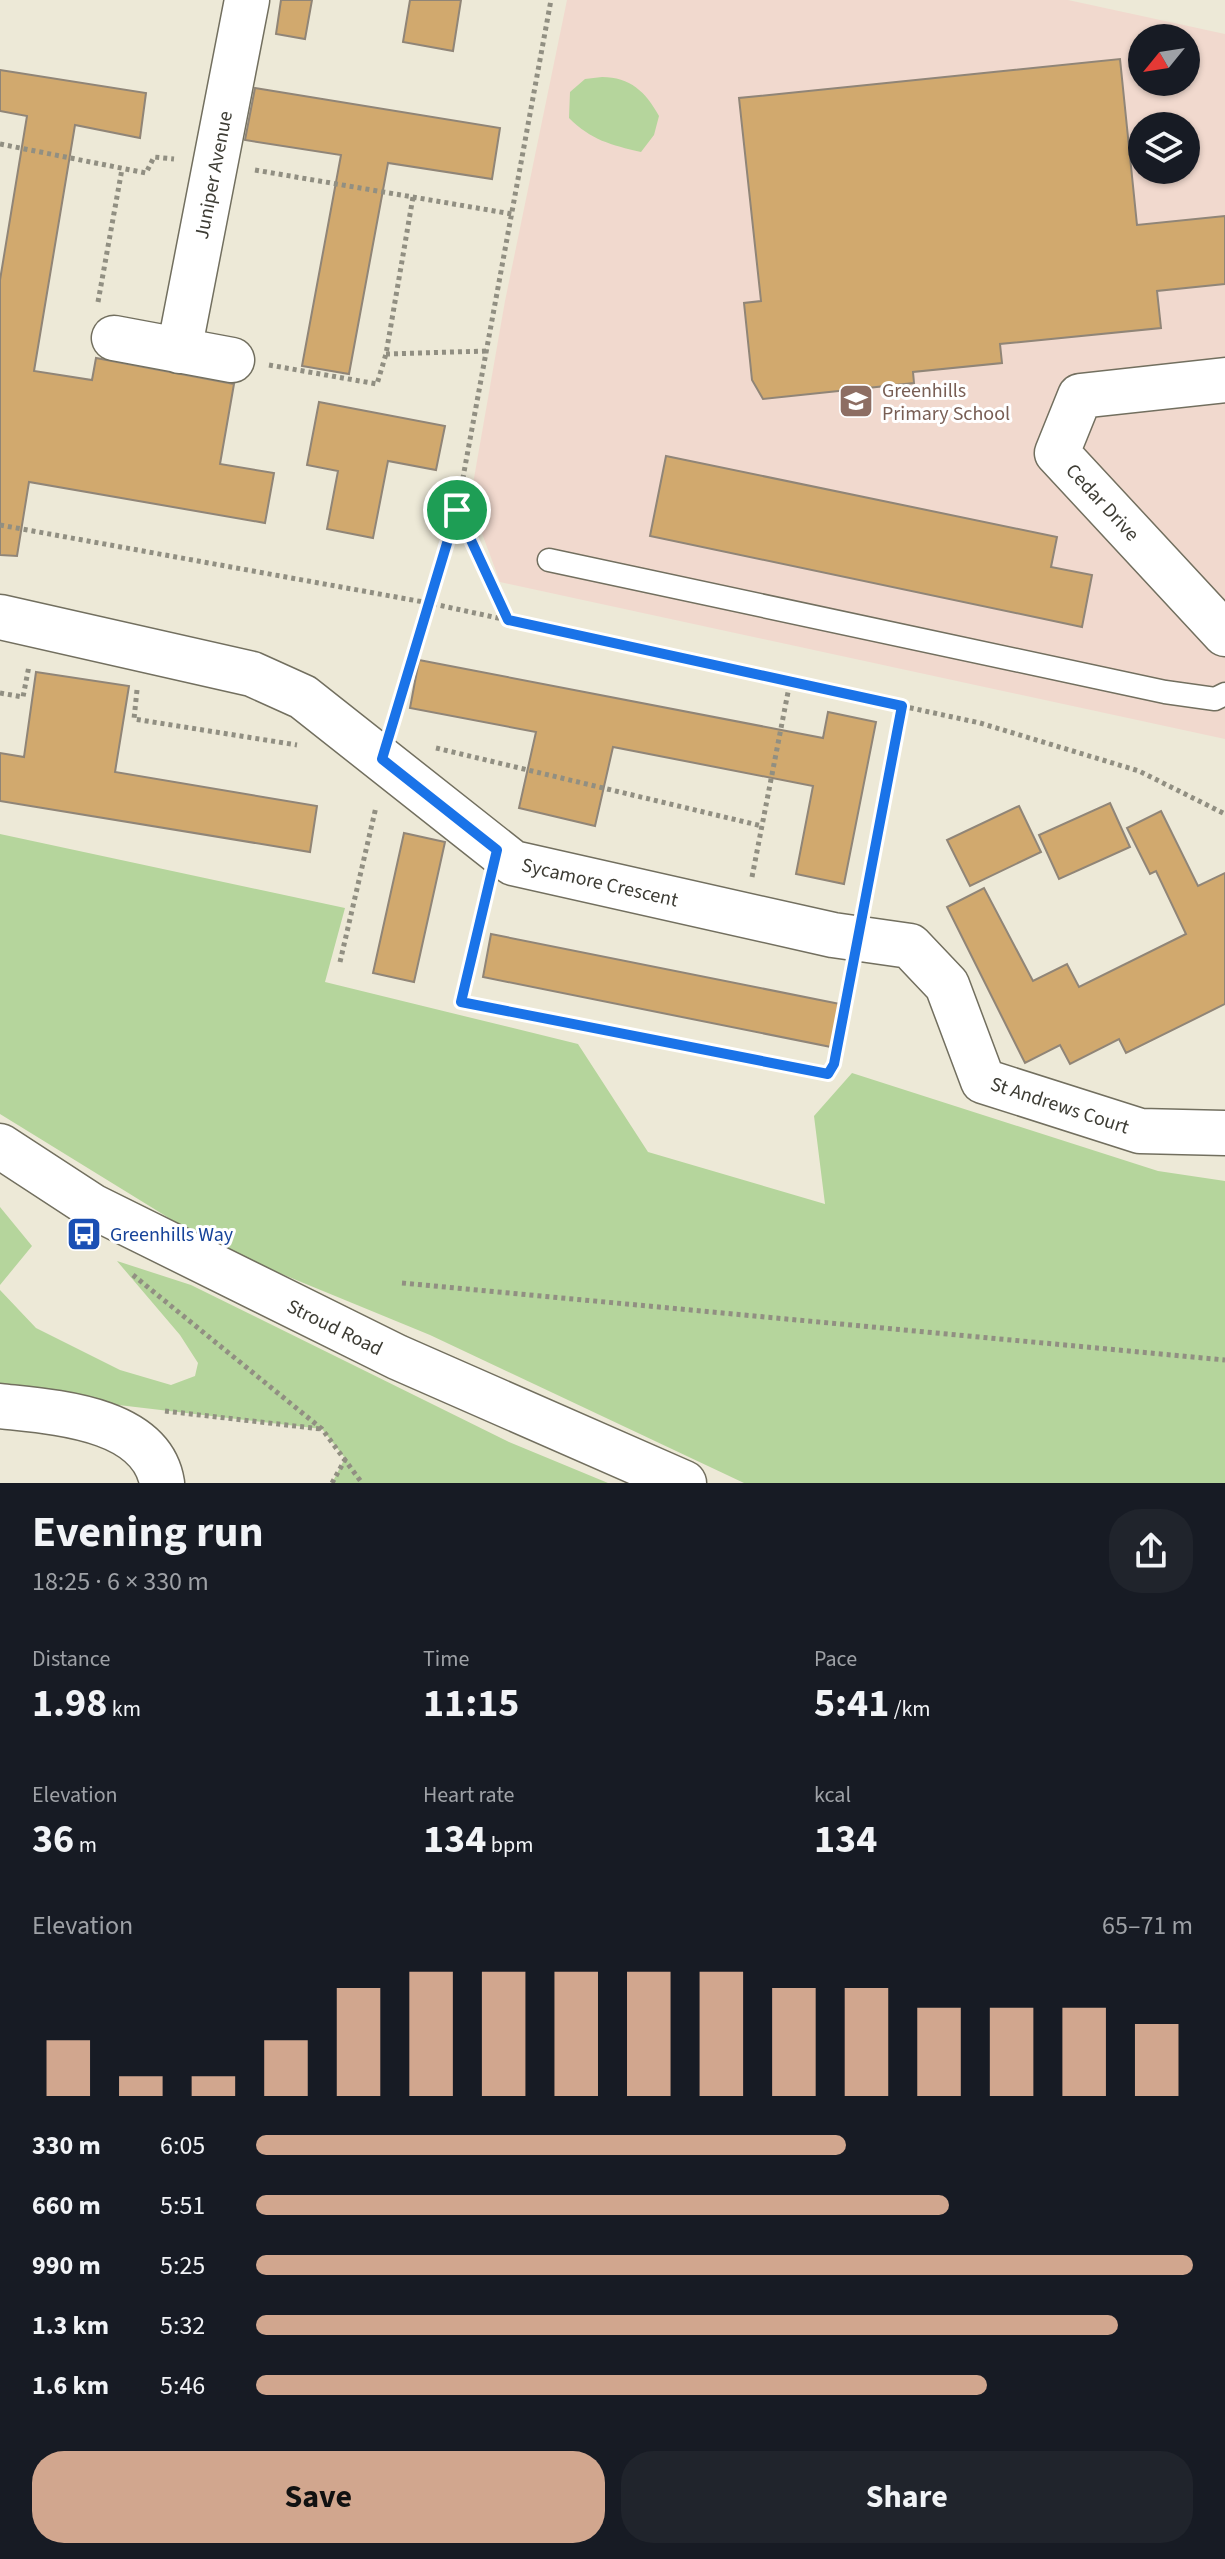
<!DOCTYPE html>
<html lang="en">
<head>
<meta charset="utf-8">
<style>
	:root { --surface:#171b24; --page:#20242c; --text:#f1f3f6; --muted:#9ea1a6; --accent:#d1a68e }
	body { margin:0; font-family:"Source Sans 3",sans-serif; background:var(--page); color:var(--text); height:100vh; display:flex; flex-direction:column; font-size:30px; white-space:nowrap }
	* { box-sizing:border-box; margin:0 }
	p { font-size:26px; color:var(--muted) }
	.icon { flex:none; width:44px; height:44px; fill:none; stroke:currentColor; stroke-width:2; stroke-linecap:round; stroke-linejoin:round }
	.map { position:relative; height:1483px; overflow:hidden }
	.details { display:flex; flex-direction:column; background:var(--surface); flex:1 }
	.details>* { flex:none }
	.needle { width:52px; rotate:240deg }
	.controls { position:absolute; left:1128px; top:24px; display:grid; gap:16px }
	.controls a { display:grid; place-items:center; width:72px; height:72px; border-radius:50%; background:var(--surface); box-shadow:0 2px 6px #0004; font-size:40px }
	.pin { position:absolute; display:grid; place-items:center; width:68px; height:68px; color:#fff; margin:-34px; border:4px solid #fff; border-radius:50%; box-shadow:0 2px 8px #0007 }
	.round { display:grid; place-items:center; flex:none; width:84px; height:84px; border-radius:32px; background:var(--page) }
	.summary { display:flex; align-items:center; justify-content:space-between; height:136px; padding:0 32px }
	h1 { font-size:44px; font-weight:700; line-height:60px }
	.metrics { display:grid; grid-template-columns:repeat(3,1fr); gap:12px; height:136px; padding:8px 32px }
	.metrics div { display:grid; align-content:center }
	.metrics b { font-size:40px; font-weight:700 }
	.metrics small { font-size:22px; font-weight:400 }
	.metrics p { font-size:22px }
	.chart { height:224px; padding:16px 32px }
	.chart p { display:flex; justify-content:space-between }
	.chart svg { width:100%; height:144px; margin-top:8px; stroke:var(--accent); stroke-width:6 }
	.button { display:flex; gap:16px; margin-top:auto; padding:16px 32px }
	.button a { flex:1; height:92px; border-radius:32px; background:var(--accent); color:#111; font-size:32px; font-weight:700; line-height:92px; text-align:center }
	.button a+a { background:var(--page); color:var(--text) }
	ul { padding:0 32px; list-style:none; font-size:26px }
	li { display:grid; grid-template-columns:128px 96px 1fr; align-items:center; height:60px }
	li i { height:20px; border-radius:10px; background:var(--accent) }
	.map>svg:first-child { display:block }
	.education { fill:#f1d9ce; fill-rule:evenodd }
	.green { fill:#b5d59c }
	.building { fill:#d1a96e; stroke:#908577; stroke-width:2 }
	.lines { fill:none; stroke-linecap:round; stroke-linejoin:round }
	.service-casing { stroke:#726f5f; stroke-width:25 }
	.minor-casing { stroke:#726f5f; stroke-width:47 }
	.tertiary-casing { stroke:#726f5f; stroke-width:47 }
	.path { stroke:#918f82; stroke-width:5; stroke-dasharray:4 4; stroke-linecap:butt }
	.service { stroke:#fff; stroke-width:22 }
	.minor { stroke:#fff; stroke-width:44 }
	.tertiary { stroke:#fff; stroke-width:44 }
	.route-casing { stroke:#fff; stroke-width:16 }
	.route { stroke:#1a73e8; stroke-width:10 }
	.labels { text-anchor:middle; stroke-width:6; stroke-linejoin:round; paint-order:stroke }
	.street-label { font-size:20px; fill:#3d3c34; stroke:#fff }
	.education-label { font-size:20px; fill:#785e54; stroke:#fff; text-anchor:start }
	.transit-label { font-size:20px; fill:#164399; stroke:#fff; text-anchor:start }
</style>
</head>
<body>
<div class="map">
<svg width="1225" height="1483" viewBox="0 0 1225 1483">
	<rect width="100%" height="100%" fill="#ede9d7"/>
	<path class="education" d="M 567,0 L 1068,0 L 1225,34 L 1225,739 L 500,582 L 470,501 L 505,301 ZM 1142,38 L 1186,38 L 1186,82 L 1142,82 ZM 1142,126 L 1186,126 L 1186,170 L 1142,170 Z"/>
	<path class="green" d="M 602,77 C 630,77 646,92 659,116 L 654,135 L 641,152 C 611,145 591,140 569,118 L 570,92 L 585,79 Z
		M 0,834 L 345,908 L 325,982 L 578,1044 L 648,1152 L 825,1204 L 814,1116 L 852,1073 L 1158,1171 L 1225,1181 L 1225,1483 L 744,1483 L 430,1335 L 216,1247 L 0,1114 Z
		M 0,1207 L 32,1246 L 0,1285 Z
		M 117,1261 L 191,1285 L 509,1442 L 608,1483 L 332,1483 L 345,1458 L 322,1429 L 0,1391 L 0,1290 L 36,1328 L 120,1370 L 171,1385 L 195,1376 L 198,1363 L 180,1335 Z"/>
	<path class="building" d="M 281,0 L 312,0 L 305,39 L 276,34 Z
		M 410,0 L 461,0 L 453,51 L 403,42 Z
		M 1120,59 L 1137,225 L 1225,216 L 1225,284 L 1157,291 L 1161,328 L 1000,344 L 1002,363 L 913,372 L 914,383 L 763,399 L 752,380 L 744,303 L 761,301 L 739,98 Z
		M 0,70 L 146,93 L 140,138 L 75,125 L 34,371 L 92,380 L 96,358 L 234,384 L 220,464 L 274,473 L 265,523 L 29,482 L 17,556 L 0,555 L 0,280 L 27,116 L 0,111 Z
		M 255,88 L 500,128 L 492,179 L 388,163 L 349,374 L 302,366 L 341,155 L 245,140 Z
		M 319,402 L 445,426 L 436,470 L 388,461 L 373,538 L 327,529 L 338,471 L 307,465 Z
		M 666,456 L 1057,537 L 1051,567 L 1092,575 L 1082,627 L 650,536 Z
		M 419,660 L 823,738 L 828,712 L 876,722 L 844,884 L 796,874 L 813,786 L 613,747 L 595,826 L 519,808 L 536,732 L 410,708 Z
		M 36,672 L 129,686 L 115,772 L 317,806 L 310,852 L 0,801 L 0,753 L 24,757 Z
		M 1110,803 L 1130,847 L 1059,879 L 1039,835 Z
		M 1019,806 L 1041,852 L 970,886 L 947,840 Z
		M 1161,811 L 1198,886 L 1225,873 L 1225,1004 L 1126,1053 L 1119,1039 L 1070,1064 L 1060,1045 L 1025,1063 L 947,907 L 984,888 L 1033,981 L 1067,964 L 1079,987 L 1186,934 L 1156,871 L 1150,874 L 1127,828 Z
		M 404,833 L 445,842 L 414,982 L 373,973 Z
		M 491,934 L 840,1004 L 831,1047 L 483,977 Z"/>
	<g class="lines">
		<g class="service-casing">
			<path id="service" d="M 549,560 L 1165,692 L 1215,699 L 1225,694"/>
		</g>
		<g class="minor-casing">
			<path id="minor" d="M 114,338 L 232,360
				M 179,351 L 247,0
				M 1225,380 L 1080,396 L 1057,453 L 1225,634
				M 0,617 L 252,674 L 303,697 L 513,863 L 833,935 L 910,946 L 947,985 L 983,1081 L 1140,1131 L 1225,1133
				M 0,1406 C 53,1412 151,1417 162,1483"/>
		</g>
		<g class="tertiary-casing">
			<path id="tertiary" d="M 0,1146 L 92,1206 L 397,1357 L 684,1483"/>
		</g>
		<path class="path" d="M 0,144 L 146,173 L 154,157 L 174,159
			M 255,170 L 512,214
			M 98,302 L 122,169
			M 386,354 L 487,351
			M 269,365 L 377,384 L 386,354 L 413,197
			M 458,512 L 507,619
			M 0,525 L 429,603 L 980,723 L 1139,771 L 1225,814
			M 137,690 L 134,719 L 297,745
			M 0,693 L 23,697 L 29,666
			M 394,717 L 457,510 L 551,0
			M 436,748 L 762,826
			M 752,877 L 790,682
			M 486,894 L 461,1002 L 828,1074 L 834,1064 L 852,977
			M 867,901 L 902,706
			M 340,962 L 376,807
			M 133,1275 L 322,1429 L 362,1483
			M 402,1283 L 1225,1360
			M 165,1411 L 321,1429
			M 332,1483 L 346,1458"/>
		<use href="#service" class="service"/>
		<use href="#minor" class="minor"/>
		<use href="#tertiary" class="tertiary"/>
	</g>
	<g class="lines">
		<g class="route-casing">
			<path id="route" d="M 457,510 L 508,620 L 902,706 L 834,1064 L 828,1074 L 461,1002 L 497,850 L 382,759 Z"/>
		</g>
		<use href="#route" class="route"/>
	</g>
	<defs>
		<g id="school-square" transform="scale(1.8)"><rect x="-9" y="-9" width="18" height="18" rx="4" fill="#8d6e63" stroke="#fff"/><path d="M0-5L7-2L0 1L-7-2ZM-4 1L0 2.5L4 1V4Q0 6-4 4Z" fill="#fff"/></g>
		<g id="bus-square" transform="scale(1.8)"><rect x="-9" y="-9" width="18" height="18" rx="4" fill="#1a4fb4" stroke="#fff"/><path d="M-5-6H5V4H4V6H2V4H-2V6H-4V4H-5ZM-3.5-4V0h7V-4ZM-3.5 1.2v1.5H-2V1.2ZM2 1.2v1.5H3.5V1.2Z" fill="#fff"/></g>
	</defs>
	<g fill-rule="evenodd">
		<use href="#school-square" x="856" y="401"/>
		<use href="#bus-square" x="84" y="1234"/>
	</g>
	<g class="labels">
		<g class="street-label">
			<text transform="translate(213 175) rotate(-79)" y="7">Juniper Avenue</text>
			<text transform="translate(1103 502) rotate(47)" y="7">Cedar Drive</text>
			<text transform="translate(600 882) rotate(13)" y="7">Sycamore Crescent</text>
			<text transform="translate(1060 1105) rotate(18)" y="7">St Andrews Court</text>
			<text transform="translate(335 1327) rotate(26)" y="7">Stroud Road</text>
		</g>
		<g class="education-label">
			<text x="882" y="397">Greenhills<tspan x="882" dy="23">Primary School</tspan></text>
		</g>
		<g class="transit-label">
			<text x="110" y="1241">Greenhills Way</text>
		</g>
	</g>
</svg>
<div class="controls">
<a><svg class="needle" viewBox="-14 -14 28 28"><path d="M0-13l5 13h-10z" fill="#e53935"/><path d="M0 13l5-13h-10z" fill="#9ea1a6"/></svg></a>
<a><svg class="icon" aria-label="layers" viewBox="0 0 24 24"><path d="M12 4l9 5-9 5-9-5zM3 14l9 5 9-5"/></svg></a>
</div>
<div class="pin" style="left:457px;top:510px;background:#1e9e55"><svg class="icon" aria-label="arrive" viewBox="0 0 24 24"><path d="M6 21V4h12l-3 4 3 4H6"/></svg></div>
</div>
<section class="details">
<div class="summary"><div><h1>Evening run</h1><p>18:25 · 6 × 330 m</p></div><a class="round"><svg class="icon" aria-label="share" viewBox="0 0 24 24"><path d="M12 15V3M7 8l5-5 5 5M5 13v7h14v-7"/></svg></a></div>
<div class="metrics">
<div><p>Distance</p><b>1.98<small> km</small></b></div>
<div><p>Time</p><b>11:15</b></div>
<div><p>Pace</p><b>5:41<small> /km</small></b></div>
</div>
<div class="metrics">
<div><p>Elevation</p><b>36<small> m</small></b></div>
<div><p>Heart rate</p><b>134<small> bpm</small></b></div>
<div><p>kcal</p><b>134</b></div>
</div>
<div class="chart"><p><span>Elevation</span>65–71 m</p>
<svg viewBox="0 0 160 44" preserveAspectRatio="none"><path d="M5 44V27M15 44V38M25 44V38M35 44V27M45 44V11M55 44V6M65 44V6M75 44V6M85 44V6M95 44V6M105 44V11M115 44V11M125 44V17M135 44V17M145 44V17M155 44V22"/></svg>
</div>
<ul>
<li><b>330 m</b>6:05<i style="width:63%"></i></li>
<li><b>660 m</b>5:51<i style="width:74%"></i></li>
<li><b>990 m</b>5:25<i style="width:100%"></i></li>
<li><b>1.3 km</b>5:32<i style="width:92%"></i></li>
<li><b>1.6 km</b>5:46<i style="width:78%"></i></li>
</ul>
<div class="button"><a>Save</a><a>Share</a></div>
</section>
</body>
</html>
